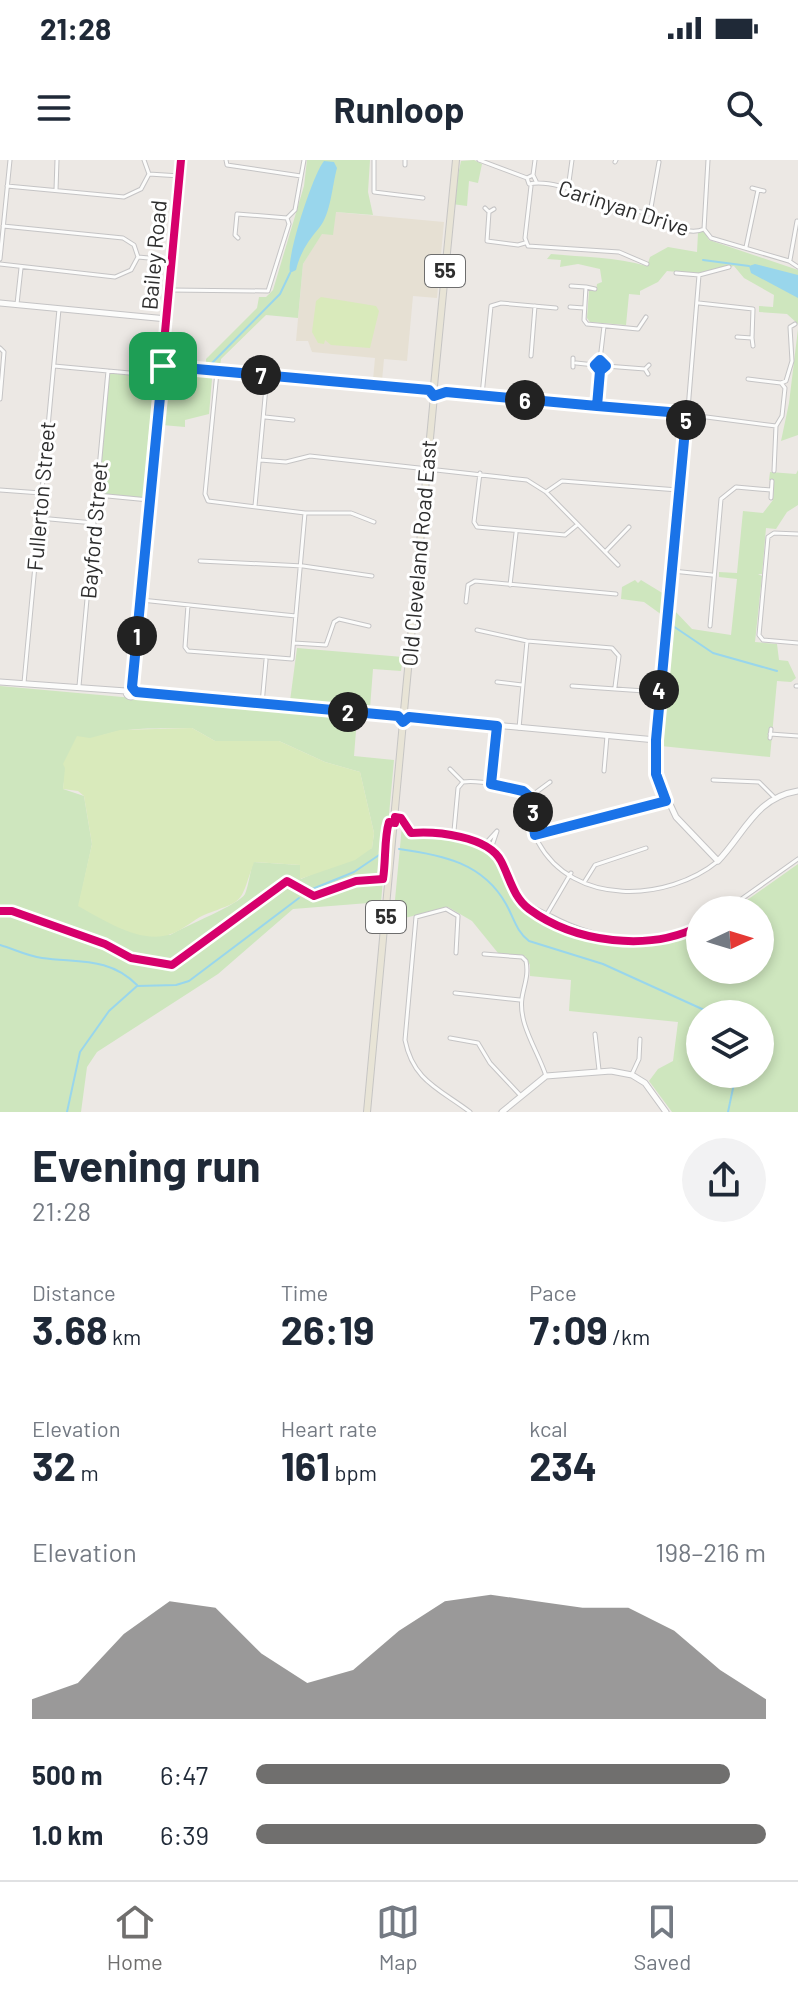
<!DOCTYPE html>
<html lang="en">
<head>
<meta charset="utf-8">
<style>
	:root { --surface:#fff; --page:#f2f2f3; --text:#1f2937; --muted:#747a83; --line:#e0e1e3; --accent:#706f6e }
	body { margin:0; font-family:Barlow,sans-serif; background:var(--page); color:var(--text); height:100vh; display:flex; flex-direction:column; font-size:30px; white-space:nowrap }
	* { box-sizing:border-box; margin:0 }
	p { font-size:26px; color:var(--muted) }
	.icon { flex:none; width:44px; height:44px; fill:none; stroke:currentColor; stroke-width:2; stroke-linecap:round; stroke-linejoin:round }
	.map { position:relative; height:952px; overflow:hidden }
	.details { display:flex; flex-direction:column; background:var(--surface); flex:1 }
	.details>* { flex:none }
	.needle { width:52px; rotate:86deg }
	.tools { position:absolute; left:686px; top:736px; display:grid; gap:16px }
	.tools a { display:grid; place-items:center; width:88px; height:88px; border-radius:50%; background:var(--surface); box-shadow:0 4px 12px #0003; font-size:40px }
	.pin { position:absolute; display:grid; place-items:center; width:68px; height:68px; color:#fff; margin:-34px; border-radius:16px; box-shadow:0 4px 12px #0006 }
	.km { position:absolute; width:40px; height:40px; margin:-20px; border-radius:50%; background:#222; color:#fff; font-size:22px; line-height:40px; text-align:center }
	.round { display:grid; place-items:center; flex:none; width:84px; height:84px; border-radius:42px; background:var(--page) }
	.summary { display:flex; align-items:center; justify-content:space-between; height:136px; padding:0 32px }
	h1 { font-size:44px; font-weight:700; line-height:60px }
	.stats { display:grid; grid-template-columns:repeat(3,1fr); gap:12px; height:136px; padding:8px 32px }
	.stats div { display:grid; align-content:center }
	.stats b { font-size:40px; font-weight:700 }
	.stats small { font-size:22px; font-weight:400 }
	.stats p { font-size:22px }
	.chart { height:224px; padding:16px 32px }
	.chart p { display:flex; justify-content:space-between }
	.chart svg { width:100%; height:144px; margin-top:8px; fill:var(--accent); opacity:.7 }
	ul { padding:0 32px; list-style:none; font-size:26px }
	li { display:grid; grid-template-columns:128px 96px 1fr; align-items:center; height:60px }
	li i { height:20px; border-radius:10px; background:var(--accent) }
	.status { display:flex; justify-content:space-between; align-items:center; height:56px; padding:0 40px; background:var(--surface); direction:ltr }
	.status svg { height:22px; fill:currentColor }
	header { display:flex; justify-content:space-between; align-items:center; height:104px; padding:0 32px; background:var(--surface); font-size:36px; font-weight:700 }
	.tabs { display:flex; justify-content:space-around; align-items:center; height:112px; border-top:2px solid var(--line); background:var(--surface); font-size:22px; color:var(--muted) }
	.tabs a { display:grid; justify-items:center; gap:4px }
	.tabs .selected { color:var(--accent) }
	.map>svg:first-child { display:block }
	.education { fill:#e6e0d3 }
	.green { fill:#cee6be; fill-rule:evenodd }
	.pitch { fill:#d9eabb }
	.water { fill:#99d6ec }
	.lines { fill:none; stroke-linecap:round; stroke-linejoin:round }
	.stream { stroke:#99d6ec; stroke-width:2 }
	.street-casing { stroke:#c5c4c5; stroke-width:5 }
	.secondary-casing { stroke:#c5c4c5; stroke-width:7 }
	.primary-casing { stroke:#c6c5c4; stroke-width:8 }
	.street { stroke:#fcfcfb; stroke-width:3 }
	.secondary { stroke:#fcfcfb; stroke-width:5 }
	.primary { stroke:#e8e4d6; stroke-width:6 }
	.cycleway-casing { stroke:#fff; stroke-width:13 }
	.cycleway { stroke:#d6006c; stroke-width:8 }
	.route-casing { stroke:#fff; stroke-width:16 }
	.route { stroke:#1a73e8; stroke-width:10 }
	.labels { text-anchor:middle; stroke-width:6; stroke-linejoin:round; paint-order:stroke }
	.shield { fill:#fff; stroke:#6d6d6d; stroke-width:2 }
	.shield-label { font-size:20px; font-weight:bold; fill:#2e2e2e }
	.street-label { font-size:22px; fill:#2e2e2e; stroke:#fff }
</style>
</head>
<body>
<div class="status"><b>21:28</b><svg viewBox="0 0 49 12"><path d="M0 12V9h3v3zM5 12V6h3v6zM10 12V3h3v9zM15 12V0h3v12zM26 1h20v11H26zM47 4h2v5h-2z"/></svg></div>
<header><svg class="icon" aria-label="menu" viewBox="0 0 24 24"><path d="M4 6h16M4 12h16M4 18h16"/></svg>Runloop<svg class="icon" aria-label="search" viewBox="0 0 24 24"><circle cx="10" cy="10" r="6"/><path d="M15 15l6 6"/></svg></header>
<div class="map">
<svg width="798" height="952" viewBox="0 0 798 952">
	<rect width="100%" height="100%" fill="#ece8e4"/>
	<path class="education" d="M 335,52 L 444,62 L 437,138 L 413,136 L 407,201 L 384,199 L 382,221 L 373,220 L 375,198 L 312,192 L 308,181 L 296,181 L 303,104 Z"/>
	<path class="green" d="M 307,0 L 370,0 L 368,32 L 373,55 L 336,52 L 333,75 L 322,74 L 303,104 L 298,158 L 266,155 L 221,199 L 220,206 L 206,204 L 206,199 L 257,148 L 259,137 L 266,137 L 273,130 L 304,26 Z
		M 474,0 L 482,4 L 478,23 L 469,21 L 467,46 L 452,44 L 461,1 Z
		M 704,71 L 709,80 L 798,110 L 798,164 L 787,154 L 759,152 L 759,146 L 773,147 L 774,135 L 744,118 L 734,106 L 699,114 L 667,111 L 658,122 L 640,131 L 640,135 L 629,134 L 626,165 L 590,162 L 587,158 L 589,131 L 596,131 L 597,124 L 602,122 L 600,109 L 578,104 L 560,107 L 561,100 L 547,99 L 551,94 C 583,97 615,97 647,106 L 650,97 L 668,87 L 697,92 L 698,73 Z
		M 798,169 L 798,275 L 781,281 L 789,243 Z
		M 108,211 L 162,216 L 150,340 L 97,335 Z
		M 194,214 L 211,216 L 212,219 L 209,254 L 185,260 L 185,267 L 162,265 L 165,234 L 192,235 Z
		M 798,310 L 798,345 L 787,352 L 776,369 L 766,368 L 762,414 L 758,414 L 762,416 L 755,482 L 777,484 L 779,500 L 788,501 L 796,518 L 791,522 L 777,521 L 770,597 L 661,586 L 674,450 L 692,469 L 731,475 L 737,419 L 719,417 L 719,412 L 737,413 L 743,351 L 763,353 L 773,340 L 774,321 L 769,320 L 770,312 L 796,314 Z
		M 635,420 L 638,423 L 641,420 L 664,434 L 662,455 L 644,442 L 621,439 L 622,427 Z
		M 297,488 L 403,497 L 401,511 L 373,509 L 370,548 L 290,541 Z
		M 0,526 L 357,558 L 354,596 L 394,600 L 381,742 L 293,749 L 218,814 L 97,892 L 87,907 L 81,952 L 0,952 ZM 192,568 L 215,581 L 279,581 L 325,602 L 360,612 L 374,673 L 372,688 L 301,719 L 300,705 L 253,702 C 250,712 249,724 245,734 C 240,744 185,766 170,775 L 79,745 L 92,684 L 84,636 L 63,629 C 70,559 139,570 192,568 Z
		M 403,655 L 410,663 L 408,671 L 412,675 L 426,672 L 490,691 C 502,706 505,725 518,740 C 556,784 649,793 700,767 L 700,810 L 760,810 L 760,750 L 733,750 L 798,704 L 798,952 L 672,952 L 649,921 L 658,909 L 673,901 L 678,862 L 569,851 L 571,820 L 530,816 L 530,805 L 525,796 L 498,793 L 472,761 L 448,747 L 393,761 ZM 700,854 L 760,854 L 760,914 L 700,914 Z"/>
	<path class="pitch" d="M 321,137 L 376,146 L 379,151 L 370,188 L 331,185 L 325,180 L 324,184 L 318,183 L 312,172 L 316,141 Z
		M 192,568 L 215,581 L 279,581 L 325,602 L 360,612 L 374,673 L 372,688 L 355,700 L 300,719 L 300,705 L 254,702 C 239,745 246,739 204,755 C 193,760 183,770 171,774 C 141,785 104,760 78,746 L 92,684 L 84,636 L 78,631 L 63,629 L 65,608 L 63,604 L 77,576 L 90,578 L 120,570 Z"/>
	<path class="water" d="M 324,1 L 334,2 L 337,8 C 332,26 331,54 319,68 C 308,81 300,93 296,110 L 290,113 C 286,97 313,14 324,1 Z
		M 755,104 L 798,115 L 798,138 L 751,113 L 749,106 Z"/>
	<g class="lines">
		<path class="stream" d="M 703,100 L 749,106
			M 211,204 L 280,134 L 290,113
			M 673,466 L 713,493 L 777,511
			M 399,689 C 443,695 483,703 506,744 C 514,758 516,771 529,781 L 603,804 L 713,854
			M 305,732 L 354,712 L 388,689
			M 0,785 C 14,789 27,796 42,798 C 79,803 109,797 137,825
			M 67,952 L 80,892 L 109,851 L 137,826 L 176,825 L 189,821 L 299,738
			M 728,952 L 736,914"/>
		<g class="street-casing">
			<path id="street" d="M 144,0 L 149,14
				M 226,0 L 227,5 L 301,16
				M 374,0 L 374,32 L 423,38
				M 479,0 L 527,18
				M 615,2 L 616,0
				M 405,5 L 405,0
				M 149,14 L 180,16
				M 533,15 L 535,0
				M 536,21 L 533,15 L 527,18 L 529,24 C 559,17 612,49 647,53 C 653,54 652,57 657,60 C 668,67 692,75 704,69 L 711,78 L 789,101 L 798,107
				M 7,26 L 124,37 L 141,29 L 149,14
				M 531,26 L 525,78 L 528,86 L 619,92 L 647,104
				M 752,28 L 764,31
				M 568,29 L 572,0
				M 56,30 L 57,0
				M 485,48 L 489,52 L 494,49
				M 489,52 L 487,81 L 518,85 L 525,83
				M 650,53 L 659,2
				M 704,69 L 708,0
				M 238,78 L 235,75 L 237,54 L 287,58
				M 746,87 L 758,30
				M 138,97 L 170,100
				M 0,99 L 10,0
				M 790,100 L 797,61
				M 0,104 L 115,117 L 131,110 L 138,97 L 134,85 L 123,78 L 3,66
				M 676,113 L 699,115
				M 571,126 L 586,127 L 584,160 L 587,164 L 638,169 L 646,157
				M 586,127 L 595,129
				M 169,130 L 268,131 L 289,64 L 287,58 L 295,50 L 304,0
				M 699,143 L 753,149 L 752,178
				M 17,144 L 21,108
				M 570,147 L 584,148
				M 737,177 L 752,178 L 753,186
				M 0,188 L 4,192 L 0,239
				M 531,196 L 535,146
				M594.5 205a5.5 5.5 0 1 1 11 0a5.5 5.5 0 1 1-11 0Z
				M 600,200 L 604,166
				M 576,203 L 595,205
				M 54,206 L 162,216
				M 606,206 L 645,209
				M 573,207 L 573,198
				M 217,212 L 205,334 L 208,341 L 305,353 L 351,353 L 374,362
				M 648,214 L 645,209 L 649,205
				M 748,219 L 781,223 L 785,228 L 782,256 L 776,266 L 774,311
				M 781,223 L 786,221 L 792,201 L 790,167 L 795,164
				M 482,235 L 491,146 L 501,143 L 556,148
				M 597,246 L 600,211
				M 688,249 L 699,115 L 729,107
				M 691,255 L 776,266
				M 265,257 L 293,260
				M 260,300 L 286,302 L 310,296 L 527,320 L 546,332 L 618,405
				M 480,313 L 474,362 L 477,367 L 565,375 L 577,365
				M 0,330 L 41,333
				M 546,332 L 562,321 L 678,330
				M 97,335 L 149,340
				M 771,338 L 772,321
				M 255,346 L 267,216
				M 39,358 L 94,363
				M 798,374 L 774,373 L 768,377 L 759,475 L 763,480 L 798,483
				M 605,392 L 629,367
				M 200,401 L 303,406 L 372,416
				M 672,411 L 712,415
				M 510,425 L 516,373
				M 141,440 L 296,456
				M 466,442 L 468,425 L 475,421 L 616,434
				M 188,445 L 185,487 L 188,491 L 292,499 L 305,353
				M 710,466 L 721,339 L 736,327 L 771,330
				M 477,470 L 527,481 L 612,488 L 619,496 L 615,527
				M 294,483 L 326,485 L 334,462 L 339,459 L 369,466
				M 497,522 L 522,525
				M 24,523 L 59,149
				M 79,526 L 108,211
				M 572,526 L 659,532
				M 796,526 L 798,526
				M 262,544 L 266,500
				M 519,568 L 527,481
				M 770,574 L 798,576
				M 770,578 L 771,569
				M 450,609 L 463,622
				M 604,611 L 607,576
				M 713,620 L 759,622 L 775,638
				M 463,622 C 475,620 520,626 529,635 C 538,645 531,669 538,682 C 573,747 668,742 718,701
				M 491,624 L 497,566
				M 531,636 L 550,622
				M 413,669 L 446,674 L 454,671
				M 454,671 C 464,683 481,677 493,687 C 508,699 509,721 520,736 C 528,747 539,750 551,756 C 596,780 652,789 700,764
				M 454,671 L 458,628 L 463,622
				M 535,675 L 666,641
				M 486,683 L 497,671 L 492,686
				M 585,721 L 595,705 L 646,688
				M 726,750 L 798,699
				M 547,754 L 571,713
				M 456,793 L 458,756 L 446,749 L 416,757 L 405,880 C 413,921 440,929 470,952
				M 484,794 L 522,797 L 526,801 C 529,815 524,825 522,838 C 518,864 538,891 546,916
				M 455,833 L 520,840
				M 595,874 L 599,910
				M 450,878 L 478,883 L 490,903 L 520,935
				M 632,914 L 639,899 L 640,879"/>
		</g>
		<g class="secondary-casing">
			<path id="secondary" d="M 0,143 L 167,159
				M 163,206 L 429,230
				M 439,232 L 681,253
				M680.5 254a5.5 5.5 0 1 1 11 0a5.5 5.5 0 1 1-11 0Z
				M 686,259 L 659,532 L 656,614 L 676,657 L 718,701 C 745,673 755,638 798,631
				M 0,522 L 126,531
				M126 532a5 5 0 1 1 10 0a5 5 0 1 1-10 0Z
				M 132,527 L 181,0
				M 136,532 L 398,556
				M 409,557 L 656,580
				M 502,952 L 546,916 L 611,911 L 632,915 L 645,923 L 666,952"/>
		</g>
		<g class="primary-casing">
			<path id="primary" d="M 434,226 L 456,0
				M 404,551 L 434,236
				M 367,952 L 403,562"/>
		</g>
		<use href="#street" class="street"/>
		<use href="#secondary" class="secondary"/>
		<use href="#primary" class="primary"/>
		<g class="cycleway-casing">
			<path id="cycleway" d="M 132,527 L 181,0
				M 395,657 L 401,658 L 411,673 C 436,671 488,676 501,701 C 510,718 513,737 529,749 C 575,783 649,792 700,766
				M 0,751 L 12,751 L 105,784 L 131,798 L 172,805 L 287,721 L 314,736 L 356,721 L 383,719 C 386,701 384,678 389,662 L 395,663"/>
		</g>
		<use href="#cycleway" class="cycleway"/>
	</g>
	<g class="lines">
		<g class="route-casing">
			<path id="route" d="M 163,206 L 132,527 L 136,532 L 398,556 L 403,562 L 409,557 L 497,566 L 491,624 L 523,631 L 530,637 L 535,675 L 666,641 L 656,614 L 656,580 L 686,259 L 681,253 L 597,246 L 600,211 L 595,205 L 600,200 L 606,206 L 600,211 L 597,246 L 446,232 L 434,236 L 429,230 L 163,206"/>
		</g>
		<use href="#route" class="route"/>
	</g>
	<g class="labels">
		<g class="shield">
			<rect x="425" y="95" width="40" height="32" rx="6"/>
			<rect x="366" y="741" width="40" height="32" rx="6"/>
		</g>
		<g class="shield-label">
			<text x="445" y="118">55</text>
			<text x="386" y="764">55</text>
		</g>
		<g class="street-label">
			<text transform="translate(624 48) rotate(18)" y="8">Carinyan Drive</text>
			<text transform="translate(154 95) rotate(-85)" y="8">Bailey Road</text>
			<text transform="translate(41 336) rotate(-85)" y="8">Fullerton Street</text>
			<text transform="translate(94 370) rotate(-85)" y="8">Bayford Street</text>
			<text transform="translate(419 393) rotate(-85)" y="8">Old Cleveland Road East</text>
		</g>
	</g>
</svg>
<div class="tools">
<a><svg class="needle" viewBox="-14 -14 28 28"><path d="M0-13l5 13h-10z" fill="#e53935"/><path d="M0 13l5-13h-10z" fill="#747a83"/></svg></a>
<a><svg class="icon" aria-label="layers" viewBox="0 0 24 24"><path d="M12 4l9 5-9 5-9-5zM3 14l9 5 9-5"/></svg></a>
</div>
<div class="pin" style="left:163px;top:206px;background:#1e9e55"><svg class="icon" aria-label="arrive" viewBox="0 0 24 24"><path d="M6 21V4h12l-3 4 3 4H6"/></svg></div>
<b class="km" style="left:137px;top:476px">1</b>
<b class="km" style="left:348px;top:552px">2</b>
<b class="km" style="left:533px;top:652px">3</b>
<b class="km" style="left:659px;top:530px">4</b>
<b class="km" style="left:686px;top:260px">5</b>
<b class="km" style="left:525px;top:240px">6</b>
<b class="km" style="left:261px;top:215px">7</b>
</div>
<section class="details">
<div class="summary"><div><h1>Evening run</h1><p>21:28</p></div><a class="round"><svg class="icon" aria-label="share" viewBox="0 0 24 24"><path d="M12 15V3M7 8l5-5 5 5M5 13v7h14v-7"/></svg></a></div>
<div class="stats">
<div><p>Distance</p><b>3.68<small> km</small></b></div>
<div><p>Time</p><b>26:19</b></div>
<div><p>Pace</p><b>7:09<small> /km</small></b></div>
</div>
<div class="stats">
<div><p>Elevation</p><b>32<small> m</small></b></div>
<div><p>Heart rate</p><b>161<small> bpm</small></b></div>
<div><p>kcal</p><b>234</b></div>
</div>
<div class="chart"><p><span>Elevation</span>198–216 m</p>
<svg viewBox="0 0 160 44" preserveAspectRatio="none"><path d="M0 44V38L10 33L20 18L30 8L40 10L50 24L60 33L70 29L80 17L90 8L100 6L110 8L120 10L130 10L140 17L150 29L160 38V44z"/></svg>
</div>
<ul>
<li><b>500 m</b>6:47<i style="width:93%"></i></li>
<li><b>1.0 km</b>6:39<i style="width:100%"></i></li>
</ul>
</section>
<nav class="tabs">
<a class="selected"><svg class="icon" aria-label="home" viewBox="0 0 24 24"><path d="M3 11l9-7 9 7M6 9v11h12V9"/></svg>Home</a>
<a><svg class="icon" aria-label="map" viewBox="0 0 24 24"><path d="M3 6l6-2 6 2 6-2v14l-6 2-6-2-6 2zM9 4v14M15 6v14"/></svg>Map</a>
<a><svg class="icon" aria-label="saved" viewBox="0 0 24 24"><path d="M7 4h10v16l-5-4-5 4z"/></svg>Saved</a>
</nav>
</body>
</html>
